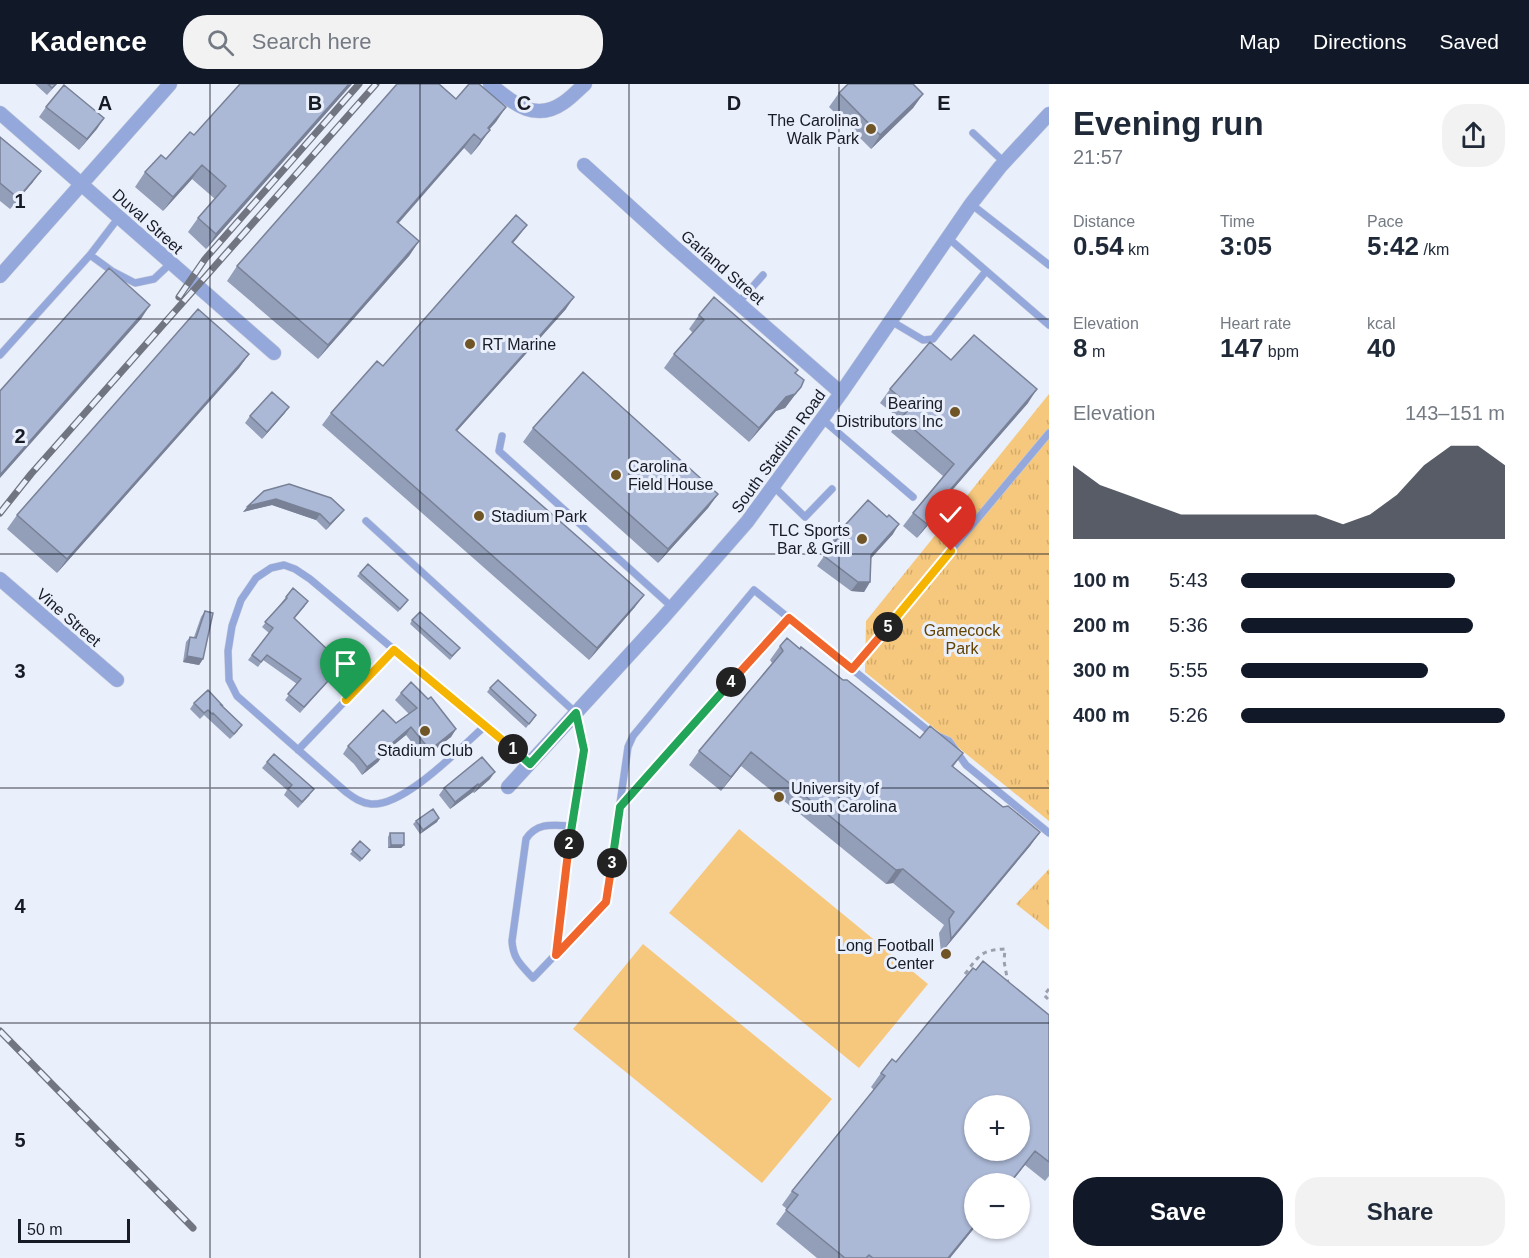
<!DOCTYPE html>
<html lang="en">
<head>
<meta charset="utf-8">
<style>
	:root { --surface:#fff; --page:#f2f2f3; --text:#1f2937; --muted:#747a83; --accent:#111827 }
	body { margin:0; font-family:Arial,sans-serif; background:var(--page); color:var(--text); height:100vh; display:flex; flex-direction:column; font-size:22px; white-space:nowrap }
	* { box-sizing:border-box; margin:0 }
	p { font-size:20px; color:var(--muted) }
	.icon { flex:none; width:33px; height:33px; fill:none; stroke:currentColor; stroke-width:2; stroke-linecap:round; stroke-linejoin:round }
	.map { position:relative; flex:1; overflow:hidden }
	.side { display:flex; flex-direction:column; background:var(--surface); width:480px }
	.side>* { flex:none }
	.controls { position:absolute; left:964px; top:1011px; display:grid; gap:12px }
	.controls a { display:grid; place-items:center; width:66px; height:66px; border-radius:50%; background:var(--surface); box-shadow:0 2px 4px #0004; font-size:30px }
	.scale { position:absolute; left:18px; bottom:15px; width:112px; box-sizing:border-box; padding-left:6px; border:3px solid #171b26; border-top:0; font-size:16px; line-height:21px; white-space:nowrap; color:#171b26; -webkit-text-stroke:4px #eaeffc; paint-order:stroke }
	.pin { position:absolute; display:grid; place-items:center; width:51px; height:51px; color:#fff; margin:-62px -26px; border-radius:50% 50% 50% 0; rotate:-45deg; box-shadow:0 0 6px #0007 }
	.pin .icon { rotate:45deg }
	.km { position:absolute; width:30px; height:30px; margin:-15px; border-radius:50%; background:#222; color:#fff; font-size:16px; line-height:30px; text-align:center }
	.round { display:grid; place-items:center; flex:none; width:63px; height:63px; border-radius:24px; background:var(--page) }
	.headline { display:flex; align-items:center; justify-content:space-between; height:102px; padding:0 24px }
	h1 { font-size:33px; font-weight:700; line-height:45px }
	.metrics { display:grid; grid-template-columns:repeat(3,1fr); gap:9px; height:102px; padding:6px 24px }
	.metrics div { display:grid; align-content:center }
	.metrics b { font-size:26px; font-weight:700 }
	.metrics small { font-size:16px; font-weight:400 }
	.metrics p { font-size:16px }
	.chart { height:168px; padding:12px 24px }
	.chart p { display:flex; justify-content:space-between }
	.chart svg { width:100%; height:108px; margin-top:6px; fill:var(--accent); opacity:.7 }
	.cta { display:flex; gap:12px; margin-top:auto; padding:12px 24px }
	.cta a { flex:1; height:69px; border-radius:24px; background:var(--accent); color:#fff; font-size:24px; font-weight:700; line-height:69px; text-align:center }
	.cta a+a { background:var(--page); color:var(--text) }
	ul { padding:0 24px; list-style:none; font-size:20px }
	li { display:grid; grid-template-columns:96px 72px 1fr; align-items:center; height:45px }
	li i { height:15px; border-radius:8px; background:var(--accent) }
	header { display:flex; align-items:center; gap:36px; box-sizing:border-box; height:84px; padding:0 30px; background:var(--accent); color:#fff }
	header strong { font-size:28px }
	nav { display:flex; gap:33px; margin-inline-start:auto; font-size:21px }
	.search { width:420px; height:54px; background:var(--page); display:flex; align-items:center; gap:15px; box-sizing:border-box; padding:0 21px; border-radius:24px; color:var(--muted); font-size:22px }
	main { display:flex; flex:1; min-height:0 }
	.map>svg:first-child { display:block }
	.park { fill:url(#park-tufts) }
	.garden { fill:#f6c87d }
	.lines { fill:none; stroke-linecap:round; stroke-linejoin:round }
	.lane-casing { stroke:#c8cdda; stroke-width:8 }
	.street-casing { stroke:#c8cdda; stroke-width:15 }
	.path { stroke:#9ca0ad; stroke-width:3; stroke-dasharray:4.5 4.5; stroke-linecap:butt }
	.lane { stroke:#94a8db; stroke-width:7 }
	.street { stroke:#94a8db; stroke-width:14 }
	.rail-casing { stroke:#707581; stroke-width:7 }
	.rail { stroke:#eaeffc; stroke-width:4.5; stroke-dasharray:14; stroke-linecap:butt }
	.wall { fill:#939eb8 }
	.shaded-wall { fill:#788196 }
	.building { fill:#abb8d6; stroke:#788196; stroke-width:1.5; fill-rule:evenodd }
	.split-1-casing { stroke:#fff; stroke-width:12 }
	.split-2-casing { stroke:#fff; stroke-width:12 }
	.split-3-casing { stroke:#fff; stroke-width:12 }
	.split-4-casing { stroke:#fff; stroke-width:12 }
	.split-5-casing { stroke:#fff; stroke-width:12 }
	.split-6-casing { stroke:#fff; stroke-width:12 }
	.split-1 { stroke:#f5b400; stroke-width:8 }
	.split-2 { stroke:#22a559; stroke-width:8 }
	.split-3 { stroke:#f0652b; stroke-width:8 }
	.split-4 { stroke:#22a559; stroke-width:8 }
	.split-5 { stroke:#f0652b; stroke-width:8 }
	.split-6 { stroke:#f5b400; stroke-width:8 }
	.grid { fill:none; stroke:#171b26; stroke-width:1.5; stroke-opacity:0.55 }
	.poi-dot { fill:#705527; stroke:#eaeffc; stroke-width:2 }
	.labels { text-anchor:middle; stroke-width:6; stroke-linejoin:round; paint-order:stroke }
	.poi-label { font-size:16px; fill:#171b26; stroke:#eaeffc; text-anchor:end }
	.street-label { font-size:16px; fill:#171b26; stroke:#eaeffc }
	.park-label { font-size:16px; fill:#634300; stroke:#eaeffc }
	.grid-label { font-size:20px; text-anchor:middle; font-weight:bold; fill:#171b26; stroke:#eaeffc; stroke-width:6; stroke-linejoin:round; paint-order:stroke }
</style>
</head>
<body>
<header>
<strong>Kadence</strong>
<div class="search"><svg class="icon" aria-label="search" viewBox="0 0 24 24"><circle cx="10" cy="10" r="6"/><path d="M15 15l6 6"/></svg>Search here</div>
<nav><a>Map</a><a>Directions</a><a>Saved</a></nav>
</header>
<main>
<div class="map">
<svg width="1049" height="1174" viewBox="0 0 1049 1174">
	<defs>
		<pattern id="park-tufts" width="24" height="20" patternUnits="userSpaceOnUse" patternTransform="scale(1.5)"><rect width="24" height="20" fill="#f6c87d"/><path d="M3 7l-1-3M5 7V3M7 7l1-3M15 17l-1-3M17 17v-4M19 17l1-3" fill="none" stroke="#d2ab6c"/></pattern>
	</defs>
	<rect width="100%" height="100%" fill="#eaeffc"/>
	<path class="park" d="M 1049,310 L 1049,737 L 865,588 L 866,537 Z
		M 1049,785 L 1049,846 L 1016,820 Z"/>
	<path class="garden" d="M 739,745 L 928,900 L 859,984 L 669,829 Z
		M 643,860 L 832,1015 L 762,1099 L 573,945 Z"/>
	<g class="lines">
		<g class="lane-casing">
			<path id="lane" d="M 973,49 L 1004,78
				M 971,120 L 1049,181
				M 947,153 L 1049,241
				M 90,171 L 112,187 L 135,199 L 154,195 L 171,179
				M 738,219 L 763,191
				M 891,237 L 923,256 L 933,255 L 986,187
				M 0,271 L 90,171 L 119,133
				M 822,335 L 913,413
				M 1049,349 L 852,585 L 931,649 L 949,657 L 966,681 L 1049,749
				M 502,352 L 499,367 L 672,523
				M 773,402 L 805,433 L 832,405
				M 366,437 L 576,629 L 584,666 L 572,742
				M 485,642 C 460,664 404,723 371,720 C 361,719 354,714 346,708 L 237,612 L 229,596 L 228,567 L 232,542 L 241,516 L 256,494 L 271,484 L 284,481 L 295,485 L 310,495 C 383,556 456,618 530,680
				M 298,666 L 394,566
				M 620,723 L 788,534
				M 556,871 L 572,742 C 553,741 537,738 526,755 L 512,857 C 513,875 521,881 533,894 L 606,818 L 628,663 L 633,652 L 754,506 L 852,585"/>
		</g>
		<g class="street-casing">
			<path id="street" d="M 490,0 C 512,18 534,39 563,19 C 571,14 578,6 585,0
				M 0,29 L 274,269
				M 584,81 L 672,161 L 841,309
				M 0,192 L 170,0
				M 0,495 L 117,596
				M 508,703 L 662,535 L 747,438 L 841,309 L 971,120 L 1000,83 L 1049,30"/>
		</g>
		<path class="path" d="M 965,890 C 979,872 980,866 1005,865 L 1004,877 L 1008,899
			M 1049,905 L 1044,911 L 1049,916"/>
		<use href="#lane" class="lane"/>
		<use href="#street" class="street"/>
		<g class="rail-casing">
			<path id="rail" d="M 179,213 L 205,175 L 359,0
				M 0,429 L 31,390 L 376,0
				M 0,947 L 193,1144"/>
		</g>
		<use href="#rail" class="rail"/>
	</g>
	<path class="wall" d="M 35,0 L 57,0 L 47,11 Z
		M 352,0 L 206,165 L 188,148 L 198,134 L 215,115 L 192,95 L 163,127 L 135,103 L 145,88 L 166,75 L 194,51 Z
		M 839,9 L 923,10 L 913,24 L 871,65 L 829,23 Z
		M 456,15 L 506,23 L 489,45 L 480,60 L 471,71 L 464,64 L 398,140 L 419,157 L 409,172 L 318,275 L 227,197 L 237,182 Z
		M 46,23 L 104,34 L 79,66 L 39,33 Z
		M 0,53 L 33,98 L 10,125 L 0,117 Z
		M 518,153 L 513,159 L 566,225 L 457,347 L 635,523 L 589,576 L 322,341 L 331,329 L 383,282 Z
		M 699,231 L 796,289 L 801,303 L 785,324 L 776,327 L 749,358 L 664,284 L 674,270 L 693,249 L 689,245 Z
		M 249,270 L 239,284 L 57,489 L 7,445 L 17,431 Z
		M 951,276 L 1028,319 L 952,406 L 945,421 L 917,454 L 903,442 L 913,429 L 943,392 L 891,348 L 900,335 L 880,319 L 890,305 Z
		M 289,323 L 284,330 L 262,355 L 245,339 L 250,332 Z
		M 533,344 L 718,410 L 708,424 L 658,479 L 523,358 Z
		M 264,407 L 344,426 L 339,432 L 326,446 L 316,436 L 272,421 L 243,428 Z
		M 837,450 L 893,450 L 871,474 L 870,498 L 864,508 L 851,507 L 817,482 L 832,461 L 830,460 Z
		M 360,489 L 405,520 L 398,528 L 357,492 Z
		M 286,513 L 305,522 L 294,535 L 328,566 L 350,572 L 346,577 L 327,596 L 324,602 L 300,629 L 285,616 L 297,600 L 263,576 L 258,583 L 248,576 L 269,549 L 262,543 Z
		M 205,527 L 203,575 L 199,581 L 183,578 L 186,558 L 190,553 L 194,553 L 201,533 Z
		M 412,536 L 460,564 L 450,576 L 410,540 Z
		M 780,562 L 800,565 L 920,654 L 963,669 L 953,683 L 1003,723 L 1040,748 L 1030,762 L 941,869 L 939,849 L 944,841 L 893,799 L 886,800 L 741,682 L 721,707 L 689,681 L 699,667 L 772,579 L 770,576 Z
		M 490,604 L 536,631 L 526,644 L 487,608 Z
		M 401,609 L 456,645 L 451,653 L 424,674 L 406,651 L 383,670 L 378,678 L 362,691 L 354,680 L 343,670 L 348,662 L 396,639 L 409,630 L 395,616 Z
		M 194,619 L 221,621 L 238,647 L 230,655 L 204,631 L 200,635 L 190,625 Z
		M 267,678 L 310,711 L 298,724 L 284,711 L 287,706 L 262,684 Z
		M 490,695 L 474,709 L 473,708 L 450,725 L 439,711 L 444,704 Z
		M 439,734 L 437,738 L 420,750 L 413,740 L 416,737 Z
		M 390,749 L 404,761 L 401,764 L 388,764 L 388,753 Z
		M 360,757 L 370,766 L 360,778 L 350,770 Z
		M 1049,931 L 1049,1092 L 1045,1097 L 1025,1081 L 975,1100 L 975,1143 L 950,1174 L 817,1174 L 776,1140 L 787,1125 L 782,1121 L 792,1107 L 874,1006 L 871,1003 L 881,989 L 896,978 Z"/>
	<path class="shaded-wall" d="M 349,0 L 352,0 L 206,165 L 216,150 Z
		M 923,10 L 913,24 L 871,65 L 880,51 Z
		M 506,23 L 496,38 L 480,56 L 488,44 Z
		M 104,34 L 97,45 L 79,66 L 87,55 Z
		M 490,46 L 480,60 L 471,71 L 481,56 Z
		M 474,50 L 464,64 L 387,152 L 397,138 Z
		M 202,81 L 192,95 L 163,127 L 173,113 Z
		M 41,87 L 33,98 L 10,125 L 18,114 Z
		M 527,141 L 518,153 L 503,170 L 512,158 Z
		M 419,157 L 409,172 L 318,275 L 328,261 Z
		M 574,213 L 566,225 L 447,358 L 456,346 Z
		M 150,221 L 141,235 L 0,394 L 0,391 Z
		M 249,270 L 239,284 L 57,489 L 67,475 Z
		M 801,303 L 785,324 L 776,327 L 749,358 L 759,344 L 786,313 Z
		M 1037,305 L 1028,319 L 941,419 L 951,405 Z
		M 289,323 L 284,330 L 262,355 L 267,348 Z
		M 954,408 L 945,421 L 917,454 L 927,440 Z
		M 718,410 L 708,424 L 658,479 L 668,465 Z
		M 276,415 L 320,430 L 316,436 L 272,421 L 243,428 L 248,422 Z
		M 344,426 L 339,432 L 326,446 L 330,440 Z
		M 899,440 L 893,450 L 865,481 L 871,471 Z
		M 858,498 L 870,498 L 864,508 L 851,507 Z
		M 644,511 L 635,523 L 589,576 L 597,564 Z
		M 187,572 L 203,575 L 199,581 L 183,578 Z
		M 350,572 L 346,577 L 323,601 L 326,595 Z
		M 411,643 L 406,651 L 376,675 L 382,668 Z
		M 456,645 L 451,653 L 424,674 L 430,666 Z
		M 751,668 L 741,682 L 721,707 L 731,693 Z
		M 384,670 L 378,678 L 362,691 L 367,683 Z
		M 495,688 L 490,695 L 474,709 L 479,701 Z
		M 478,700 L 473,708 L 450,725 L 455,718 Z
		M 439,734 L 437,738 L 420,750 L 423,746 Z
		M 1040,748 L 1030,762 L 941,869 L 951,855 Z
		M 391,761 L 404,761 L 401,764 L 388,764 Z
		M 903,785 L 893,799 L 886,800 L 896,786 Z
		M 1035,1067 L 1025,1081 L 1010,1100 L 1009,1100 Z
		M 975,1141 L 975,1143 L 950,1174 L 948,1174 Z"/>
	<path class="building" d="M 48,0 L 56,0 L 52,4 Z
		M 240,0 L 349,0 L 216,150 L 198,134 L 226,102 L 202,81 L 173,113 L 145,88 L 161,71 L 166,75 L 190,48 L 194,51 Z
		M 397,0 L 439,0 L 456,15 L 469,0 L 479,0 L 506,23 L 488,44 L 490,46 L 481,56 L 474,50 L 397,138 L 419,157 L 328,261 L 237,182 Z
		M 848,0 L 913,0 L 923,10 L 880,51 L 839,9 Z
		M 64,1 L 104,34 L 87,55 L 46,23 Z
		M 0,53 L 41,87 L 18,114 L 0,99 Z
		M 516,131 L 527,141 L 512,158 L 574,213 L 456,346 L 644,511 L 597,564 L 331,329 L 377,277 L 383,282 Z
		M 109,184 L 150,221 L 0,391 L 0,307 Z
		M 714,213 L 798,286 L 795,289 L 804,296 L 801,303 L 795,310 L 786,313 L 759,344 L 674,270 L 704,236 L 699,231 Z
		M 198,225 L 249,270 L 67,475 L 17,431 Z
		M 974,251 L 1037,305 L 951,405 L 954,408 L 927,440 L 913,429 L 954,380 L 901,334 L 911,323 L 890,305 L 930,258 L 951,276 Z
		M 583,288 L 718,410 L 668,465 L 533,344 Z
		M 272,308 L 289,323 L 267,348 L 250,332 Z
		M 289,400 L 331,414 L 344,426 L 330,440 L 320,430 L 276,415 L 248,422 L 264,407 Z
		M 868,416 L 887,433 L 889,431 L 899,440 L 871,471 L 870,498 L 858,498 L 824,472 L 839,452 L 837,450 Z
		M 368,480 L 408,516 L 400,525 L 360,489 Z
		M 293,504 L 308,517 L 294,534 L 328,566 L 336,558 L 350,572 L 326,595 L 328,597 L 304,623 L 288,610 L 301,595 L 267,571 L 261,578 L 252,571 L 273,544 L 265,538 L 287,514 L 286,513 Z
		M 205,527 L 213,529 L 203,575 L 187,572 L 190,553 L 196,554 Z
		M 420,528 L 460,564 L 452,572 L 412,536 Z
		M 787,554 L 800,565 L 801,563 L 843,596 L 847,596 L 920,654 L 930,642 L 963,669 L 952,682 L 1003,723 L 1008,722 L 1040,748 L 951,855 L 949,835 L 954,828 L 903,785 L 896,786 L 751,668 L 731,693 L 699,667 L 783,567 L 780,562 Z
		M 498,596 L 536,631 L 529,640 L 490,604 Z
		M 411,598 L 428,615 L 431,613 L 456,645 L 430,666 L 411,643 L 382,668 L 384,670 L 367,683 L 359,673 L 348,662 L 383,626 L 396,639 L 417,624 L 401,609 Z
		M 208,606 L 222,621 L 221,621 L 242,641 L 234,650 L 213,629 L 212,630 L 208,626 L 204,629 L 194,619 Z
		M 274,670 L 314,705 L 302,718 L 288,705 L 292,701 L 267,678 Z
		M 482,673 L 495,688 L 479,701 L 478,700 L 455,718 L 444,704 Z
		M 433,725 L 439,734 L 423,746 L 416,737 Z
		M 390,749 L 404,749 L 404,761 L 391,761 Z
		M 360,757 L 370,766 L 362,775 L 352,766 Z
		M 983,877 L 1049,931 L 1049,1078 L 1035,1067 L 1009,1100 L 975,1100 L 975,1141 L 948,1174 L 873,1174 L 869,1171 L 866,1174 L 845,1174 L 786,1126 L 798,1111 L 792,1107 L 885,992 L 881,989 L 892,975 L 896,978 L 973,884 L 976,886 ZM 975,1022 L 1020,1022 L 1020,1066 L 975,1066 Z"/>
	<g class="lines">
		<g class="split-1-casing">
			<path id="split-1" d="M 346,616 L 394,566 L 513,665"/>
		</g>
		<g class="split-2-casing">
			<path id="split-2" d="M 513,665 L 530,680 L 576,629 L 584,666 L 569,760"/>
		</g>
		<g class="split-3-casing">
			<path id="split-3" d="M 569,760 L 556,871 L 606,818 L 612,779"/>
		</g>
		<g class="split-4-casing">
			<path id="split-4" d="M 612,779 L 620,723 L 731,598"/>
		</g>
		<g class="split-5-casing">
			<path id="split-5" d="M 731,598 L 789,534 L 852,585 L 888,543"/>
		</g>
		<g class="split-6-casing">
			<path id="split-6" d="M 888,543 L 951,467"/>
		</g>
		<use href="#split-1" class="split-1"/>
		<use href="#split-2" class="split-2"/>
		<use href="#split-3" class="split-3"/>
		<use href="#split-4" class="split-4"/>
		<use href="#split-5" class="split-5"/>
		<use href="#split-6" class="split-6"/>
	</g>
	<path class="grid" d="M 210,0 L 210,1174M 420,0 L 420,1174M 629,0 L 629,1174M 839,0 L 839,1174M 0,235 L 1049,235M 0,470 L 1049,470M 0,704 L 1049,704M 0,939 L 1049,939"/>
	<g class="poi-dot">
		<circle cx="871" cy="45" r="6"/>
		<circle cx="470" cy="260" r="6"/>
		<circle cx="955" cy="328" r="6"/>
		<circle cx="616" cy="391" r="6"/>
		<circle cx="479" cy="432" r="6"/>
		<circle cx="862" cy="455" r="6"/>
		<circle cx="425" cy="647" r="6"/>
		<circle cx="779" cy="713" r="6"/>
		<circle cx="946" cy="870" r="6"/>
	</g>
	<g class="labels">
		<g class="poi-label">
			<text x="859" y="42">The Carolina<tspan x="859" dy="18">Walk Park</tspan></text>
			<text x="482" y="266" text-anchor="start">RT Marine</text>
			<text x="943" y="325">Bearing<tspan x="943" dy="18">Distributors Inc</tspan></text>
			<text x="628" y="388" text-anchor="start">Carolina<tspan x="628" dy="18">Field House</tspan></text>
			<text x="491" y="438" text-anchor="start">Stadium Park</text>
			<text x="850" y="452">TLC Sports<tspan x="850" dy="18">Bar &amp; Grill</tspan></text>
			<text x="425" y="672" text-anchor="middle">Stadium Club</text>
			<text x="791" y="710" text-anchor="start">University of<tspan x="791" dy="18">South Carolina</tspan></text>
			<text x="934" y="867">Long Football<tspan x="934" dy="18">Center</tspan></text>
		</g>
		<g class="street-label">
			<text transform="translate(148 137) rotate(42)" y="6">Duval Street</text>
			<text transform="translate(723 183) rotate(41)" y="6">Garland Street</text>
			<text transform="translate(778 367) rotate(-54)" y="6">South Stadium Road</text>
			<text transform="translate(69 533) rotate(41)" y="6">Vine Street</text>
		</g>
		<g class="park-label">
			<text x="962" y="552">Gamecock<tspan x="962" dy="18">Park</tspan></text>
		</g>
	</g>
	<g class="grid-label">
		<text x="105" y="26">A</text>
		<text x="315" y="26">B</text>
		<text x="524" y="26">C</text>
		<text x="734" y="26">D</text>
		<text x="944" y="26">E</text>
		<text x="20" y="124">1</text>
		<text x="20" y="359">2</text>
		<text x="20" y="594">3</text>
		<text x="20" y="829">4</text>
		<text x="20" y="1063">5</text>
	</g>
</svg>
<div class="controls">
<a>+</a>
<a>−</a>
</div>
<div class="scale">50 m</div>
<div class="pin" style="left:346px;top:616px;background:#1e9e55"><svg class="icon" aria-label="arrive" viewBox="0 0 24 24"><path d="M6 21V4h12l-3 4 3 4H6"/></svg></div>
<div class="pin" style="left:951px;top:467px;background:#d93025"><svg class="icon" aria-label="check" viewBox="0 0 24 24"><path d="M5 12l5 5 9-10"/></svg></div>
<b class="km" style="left:513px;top:665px">1</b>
<b class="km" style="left:569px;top:760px">2</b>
<b class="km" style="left:612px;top:779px">3</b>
<b class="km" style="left:731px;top:598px">4</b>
<b class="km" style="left:888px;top:543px">5</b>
</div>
<section class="side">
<div class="headline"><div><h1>Evening run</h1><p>21:57</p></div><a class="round"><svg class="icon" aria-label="share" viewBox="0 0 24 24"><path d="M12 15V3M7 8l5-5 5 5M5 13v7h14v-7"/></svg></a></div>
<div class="metrics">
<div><p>Distance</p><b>0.54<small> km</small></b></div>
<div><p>Time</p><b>3:05</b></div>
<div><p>Pace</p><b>5:42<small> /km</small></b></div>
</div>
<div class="metrics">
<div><p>Elevation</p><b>8<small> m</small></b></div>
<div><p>Heart rate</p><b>147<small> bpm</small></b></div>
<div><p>kcal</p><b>40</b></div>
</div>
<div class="chart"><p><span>Elevation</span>143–151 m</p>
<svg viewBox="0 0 160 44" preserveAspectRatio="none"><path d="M0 44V14L10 22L20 26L30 30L40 34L50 34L60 34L70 34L80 34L90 34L100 38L110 34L120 26L130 14L140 6L150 6L160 14V44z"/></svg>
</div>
<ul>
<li><b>100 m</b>5:43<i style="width:81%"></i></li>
<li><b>200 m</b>5:36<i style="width:88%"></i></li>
<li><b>300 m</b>5:55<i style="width:71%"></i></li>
<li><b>400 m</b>5:26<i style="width:100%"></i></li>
</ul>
<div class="cta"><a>Save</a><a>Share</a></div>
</section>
</main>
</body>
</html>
